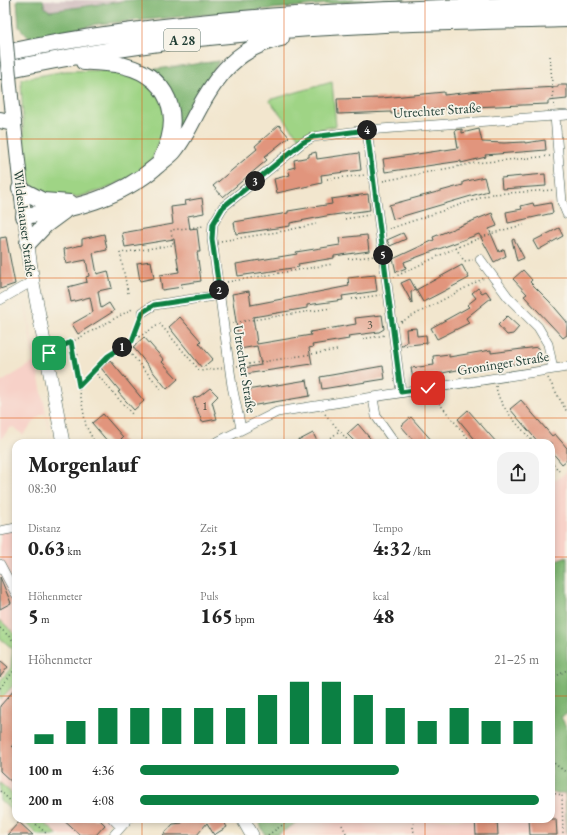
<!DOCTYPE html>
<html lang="de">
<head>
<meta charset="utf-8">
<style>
	:root { --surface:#fff; --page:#f2f2f2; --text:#222; --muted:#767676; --accent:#0b8043 }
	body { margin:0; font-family:"EB Garamond",serif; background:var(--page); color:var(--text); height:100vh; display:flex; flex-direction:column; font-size:15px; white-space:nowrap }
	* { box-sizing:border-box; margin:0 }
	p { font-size:13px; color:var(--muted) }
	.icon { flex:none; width:22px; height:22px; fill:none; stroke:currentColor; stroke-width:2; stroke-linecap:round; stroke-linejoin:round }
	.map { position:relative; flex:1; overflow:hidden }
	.panel { position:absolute; left:12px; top:439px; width:543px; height:384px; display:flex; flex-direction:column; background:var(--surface); border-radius:12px; box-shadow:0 2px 6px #0003 }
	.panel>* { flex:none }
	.pin { position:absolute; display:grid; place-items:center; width:34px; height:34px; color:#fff; margin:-17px; border-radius:8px; box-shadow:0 2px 6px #0006 }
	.km { position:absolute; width:20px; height:20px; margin:-10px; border-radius:50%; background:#222; color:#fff; font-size:11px; line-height:20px; text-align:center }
	.round { display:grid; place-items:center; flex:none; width:42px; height:42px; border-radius:12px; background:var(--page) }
	.overview { display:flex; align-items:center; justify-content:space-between; height:68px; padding:0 16px }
	h1 { font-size:22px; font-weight:800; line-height:30px }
	.figures { display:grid; grid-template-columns:repeat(3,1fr); gap:6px; height:68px; padding:4px 16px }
	.figures div { display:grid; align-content:center }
	.figures b { font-size:20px; font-weight:800 }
	.figures small { font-size:11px; font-weight:400 }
	.figures p { font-size:11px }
	.chart { height:112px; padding:8px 16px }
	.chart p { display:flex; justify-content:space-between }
	.chart svg { width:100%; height:72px; margin-top:4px; stroke:var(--accent); stroke-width:6 }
	ul { padding:0 16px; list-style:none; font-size:13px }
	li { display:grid; grid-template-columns:64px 48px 1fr; align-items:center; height:30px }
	li i { height:10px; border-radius:5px; background:var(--accent) }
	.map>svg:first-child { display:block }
	.built { fill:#f7d1c8 }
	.industrial { fill:#d2bfc0 }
	.green { fill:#9fd485; stroke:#5f885c }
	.forest { fill:#7fb672; stroke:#4f7a53 }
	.building { fill:#e1957d }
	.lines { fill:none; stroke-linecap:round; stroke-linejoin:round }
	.street-casing { stroke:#3f564b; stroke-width:10 }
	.secondary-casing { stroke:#3f564b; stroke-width:14 }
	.primary-casing { stroke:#3f564b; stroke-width:16 }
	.highway-casing { stroke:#3f564b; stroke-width:18 }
	.path { stroke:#3f564b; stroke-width:1.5; stroke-dasharray:1 3; stroke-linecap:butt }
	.street { stroke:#fff; stroke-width:9 }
	.secondary { stroke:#fff; stroke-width:13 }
	.primary { stroke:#fff; stroke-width:14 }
	.highway { stroke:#fff; stroke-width:16 }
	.primary-bridge-casing { stroke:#3f564b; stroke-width:16; stroke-linecap:butt }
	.primary-bridge { stroke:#fff; stroke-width:14 }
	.route-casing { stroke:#fff; stroke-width:8 }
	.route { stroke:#0b8043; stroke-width:5 }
	.grid { fill:none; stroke:#de580e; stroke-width:1; stroke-opacity:0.55 }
	.labels { text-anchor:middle; stroke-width:3.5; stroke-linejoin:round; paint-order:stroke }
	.number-label { font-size:12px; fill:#505346 }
	.shield { fill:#f7f3e8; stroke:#60746a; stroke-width:1 }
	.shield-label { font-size:13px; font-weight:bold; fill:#1f3d34 }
	.street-label { font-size:14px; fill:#1f3d34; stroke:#f7f3e8 }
</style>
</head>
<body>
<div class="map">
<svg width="567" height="835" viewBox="0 0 567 835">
	<rect width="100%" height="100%" fill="#f7f3e8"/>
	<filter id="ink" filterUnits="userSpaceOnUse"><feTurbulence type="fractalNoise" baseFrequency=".025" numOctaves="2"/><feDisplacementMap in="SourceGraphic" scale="8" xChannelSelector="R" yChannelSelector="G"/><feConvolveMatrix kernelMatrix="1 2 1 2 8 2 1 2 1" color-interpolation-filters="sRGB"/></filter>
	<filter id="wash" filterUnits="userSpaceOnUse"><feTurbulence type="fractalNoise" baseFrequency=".012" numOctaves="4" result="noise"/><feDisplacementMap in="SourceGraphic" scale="16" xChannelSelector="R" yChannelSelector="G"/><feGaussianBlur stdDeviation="0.9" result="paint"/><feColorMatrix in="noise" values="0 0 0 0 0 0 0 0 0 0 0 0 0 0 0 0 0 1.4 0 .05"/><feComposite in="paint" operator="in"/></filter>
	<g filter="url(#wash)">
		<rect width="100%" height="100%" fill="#f2e6ce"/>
		<path class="built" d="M 23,289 L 34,353 L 52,443 L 45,413 L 40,415 L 23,435 L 14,427 L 10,428 L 0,440 L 0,383 L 34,362 Z
			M 567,472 L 567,556 L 551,562 L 551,483 Z
			M 16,522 L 16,635 L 0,620 L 0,526 Z
			M 16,682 L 16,797 L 0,783 L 0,700 Z
			M 551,793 L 565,793 L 567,835 L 277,835 L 303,819 L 551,819 Z
			M 40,819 L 112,819 L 98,835 L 58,835 Z"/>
		<path class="industrial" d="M 36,0 L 243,0 L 39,25 Z"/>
		<path class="green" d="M 113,70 L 140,79 L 160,97 L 165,116 L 162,134 L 152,160 L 136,174 L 106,189 L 77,197 L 49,195 L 34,188 L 28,179 L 25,166 L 21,79 L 65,71 Z
			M 332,82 L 336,126 L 316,130 L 300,139 L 269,100 Z
			M 0,620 L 16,635 L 16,682 L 0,700 L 0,681 L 11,668 L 13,649 L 0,638 Z
			M 0,783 L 16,797 L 16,815 L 0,800 Z
			M 21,819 L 40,819 L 58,835 L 38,835 Z"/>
		<path class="forest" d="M 17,0 L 43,0 L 45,8 L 50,11 L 131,0 L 406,0 L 364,1 L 97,24 L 30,39 L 19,27 Z
			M 219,61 L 181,127 L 177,124 L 149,70 Z
			M 567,556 L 567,714 L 561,717 L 567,728 L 567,835 L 565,793 L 551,793 L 551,562 Z
			M 257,819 L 303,819 L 277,835 L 265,835 Z"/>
		<g id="blocks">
			<path class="building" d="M 558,85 L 567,85 L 567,99 L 548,101 L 548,104 L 472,107 L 472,109 L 454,111 L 453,108 L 391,114 L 391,112 L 338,114 L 337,99 L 382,98 L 444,92 L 444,95 L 479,91 L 558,87 Z
				M 279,125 L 289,137 L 264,157 L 267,160 L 223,197 L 213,186 L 257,149 L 255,146 Z
				M 462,129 L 462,133 L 479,129 L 482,142 L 504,143 L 525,142 L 525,143 L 545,140 L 546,150 L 485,155 L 486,157 L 461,163 L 461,161 L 385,172 L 383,159 L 458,148 L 455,130 Z
				M 316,152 L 317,159 L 359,153 L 361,170 L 321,175 L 322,183 L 277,193 L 274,179 L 290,175 L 288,169 L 295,167 L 294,160 L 309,157 L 309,154 Z
				M 545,174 L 546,186 L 502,189 L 501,178 Z
				M 484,177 L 488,191 L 393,219 L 389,205 L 463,185 L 463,182 Z
				M 368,194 L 370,210 L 326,216 L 290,223 L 290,226 L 236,234 L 234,222 L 288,213 L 288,211 L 332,204 L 331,199 Z
				M 202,198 L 204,213 L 188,216 L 190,229 L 197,228 L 200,252 L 197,252 L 201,281 L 181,284 L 182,287 L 162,290 L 160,275 L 179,272 L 174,239 L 125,247 L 122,233 L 173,224 L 171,207 L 186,205 L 185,201 Z
				M 533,203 L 534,206 L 551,203 L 553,213 L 508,223 L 506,212 L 522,209 L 521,206 Z
				M 492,213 L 497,226 L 489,229 L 499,252 L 504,249 L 506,256 L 494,262 L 479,234 L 404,262 L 406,268 L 396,272 L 393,259 L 434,240 L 433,237 Z
				M 559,228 L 563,236 L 538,250 L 533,241 Z
				M 403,233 L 406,239 L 390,246 L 387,240 Z
				M 104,234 L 107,250 L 93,253 L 97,274 L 108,271 L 112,288 L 98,291 L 101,308 L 109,303 L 114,311 L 78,334 L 72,324 L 93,312 L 90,297 L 71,302 L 68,287 L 87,282 L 86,277 L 89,276 L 86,260 L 66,264 L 64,249 L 82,245 L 82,239 Z
				M 367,235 L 369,251 L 334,256 L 334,258 L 298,264 L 299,267 L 238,276 L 236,264 L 297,254 L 296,252 L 340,245 L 339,238 Z
				M 6,237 L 15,284 L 0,289 L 0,238 Z
				M 514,239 L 524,258 L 517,261 L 512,240 Z
				M 151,261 L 154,278 L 140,281 L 137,263 Z
				M 462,265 L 469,278 L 423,302 L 416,290 Z
				M 523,270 L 532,280 L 530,282 L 550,302 L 567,322 L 567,335 L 563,338 L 524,296 L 527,294 L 513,279 Z
				M 375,275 L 377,291 L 342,296 L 343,300 L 307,305 L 307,308 L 253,317 L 256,336 L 257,344 L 311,335 L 310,332 L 356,324 L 355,318 L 382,315 L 384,329 L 379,332 L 348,336 L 349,339 L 312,345 L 313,347 L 309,348 L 312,364 L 245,374 L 244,368 L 261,365 L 257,346 L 240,349 L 232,294 L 249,291 L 251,305 L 349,286 L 348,278 Z
				M 410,279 L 416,290 L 411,292 L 412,303 L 401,283 Z
				M 478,288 L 482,293 L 486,291 L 491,298 L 466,318 L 469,323 L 437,339 L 431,328 L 469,307 L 467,305 L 476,298 L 472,293 Z
				M 507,316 L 519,327 L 513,334 L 507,335 L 498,325 Z
				M 180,317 L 201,341 L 199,343 L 213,359 L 202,368 L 169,327 Z
				M 416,328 L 417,336 L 426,335 L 427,343 L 401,346 L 407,342 L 406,329 Z
				M 144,337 L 164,360 L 162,362 L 178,379 L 167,389 L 133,347 Z
				M 538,347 L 540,360 L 501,366 L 500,363 L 472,367 L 413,379 L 411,368 L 434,365 L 433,356 L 449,354 L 449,357 L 491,350 L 491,353 Z
				M 110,360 L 144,401 L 134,410 L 118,392 L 120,391 L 101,368 Z
				M 383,366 L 385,379 L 322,389 L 320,377 Z
				M 307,380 L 310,396 L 250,406 L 247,390 Z
				M 210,388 L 218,396 L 212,402 L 217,419 L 202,422 L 193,398 L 200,396 Z
				M 521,400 L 552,436 L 555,434 L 567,448 L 567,460 L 562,464 L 551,451 L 551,443 L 539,443 L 510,409 Z
				M 468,410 L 497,443 L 478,443 L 458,419 Z
				M 103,414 L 123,437 L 121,439 L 125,443 L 109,443 L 92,423 Z
				M 411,417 L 434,443 L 416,443 L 401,426 Z
				M 358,424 L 374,443 L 356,443 L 347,434 Z
				M 313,433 L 318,443 L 294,443 Z
				M 0,577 L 11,603 L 0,609 Z
				M 0,660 L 8,667 L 0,677 Z
				M 16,688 L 16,741 L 12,746 L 16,749 L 16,786 L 0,771 L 0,706 Z
				M 62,819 L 99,819 L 105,825 L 96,835 L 80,835 Z
				M 185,819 L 222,819 L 227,827 L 214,835 L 207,823 L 197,835 L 163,835 L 173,824 L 182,823 Z
				M 475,819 L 497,819 L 498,835 L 476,835 Z
				M 529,819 L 556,819 L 557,835 L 530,835 Z
				M 19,822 L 33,835 L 7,835 Z"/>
		</g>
	</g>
	<g filter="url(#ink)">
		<use href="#blocks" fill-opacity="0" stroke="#3f564b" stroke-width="1"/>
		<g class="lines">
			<g class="street-casing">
				<path id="street" d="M 555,116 L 562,202 L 567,214
					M 367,130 L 401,392
					M 480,259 L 508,297 L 538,327 L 548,344 L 553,369
					M 0,300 L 26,285 L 33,283
					M 143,312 L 154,305 L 220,295
					M 373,398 L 376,416 L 395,443
					M 241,428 L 232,386 L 212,239 L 213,224 L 223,207 L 302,143 L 313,137 L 367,130 L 567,115
					M 215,443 L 277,412 L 567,367
					M 0,531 L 16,528
					M 0,564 L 16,594
					M 113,819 L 121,827
					M 114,835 L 128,819"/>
			</g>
			<g class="secondary-casing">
				<path id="secondary" d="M 24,216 L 33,283 L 63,443
					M 243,819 L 252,835"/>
			</g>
			<g class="primary-casing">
				<path id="primary" d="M 3,0 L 4,23
					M 11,97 L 24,216"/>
			</g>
			<g class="highway-casing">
				<path id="highway" d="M 0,54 C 186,13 378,10 567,4
					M 84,62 C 91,61 99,63 106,63 C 162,67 187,107 162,158
					M 0,71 C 76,55 152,42 229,35 C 341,23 455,22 567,19
					M 0,120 L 13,123
					M 20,189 L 43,201 L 70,203
					M 24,216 C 74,209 119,199 158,165 C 163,160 170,156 174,151 C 183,140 190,126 196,114 C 216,76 237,47 281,38
					M 28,243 L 45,225 L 64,211"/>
			</g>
			<path class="path" d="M 550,56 L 554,108
				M 327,179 L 365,175
				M 383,181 L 475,163 L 551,156
				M 345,219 L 369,215
				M 389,229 L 492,194 L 553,190
				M 221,241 L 284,231 L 316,224
				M 456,248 L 464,261 L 473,260
				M 348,259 L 374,256
				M 394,277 C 436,258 478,234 524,225
				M 227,282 L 333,264
				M 128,293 L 120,253 L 173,245 L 171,230 L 204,226
				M 352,299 L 380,295
				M 401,322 L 484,278
				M 232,323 L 331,308
				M 363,339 L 385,335
				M 132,341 L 160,324 L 200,371 L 222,368
				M 71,342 L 86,426 L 95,443
				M 124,346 L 163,391
				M 57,350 L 134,308
				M 74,357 L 79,354
				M 237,366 L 337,350
				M 94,371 L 132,414
				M 548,378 L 567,412
				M 80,385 L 108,356 L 132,341 L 140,319
				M 496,386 C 498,407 521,427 534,443
				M 434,397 L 472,443
				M 325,414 L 350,443
				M 325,443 L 339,431
				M 551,461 L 559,471
				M 0,628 L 16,643
				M 551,679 L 567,670
				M 0,688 L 16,668
				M 551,761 L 567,773
				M 0,791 L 16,806
				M 551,793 L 562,795 L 563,835
				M 30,819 L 48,835
				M 414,819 L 413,829 L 415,835
				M 342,825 L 347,835
				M 268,835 L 291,819"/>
			<use href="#street" class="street"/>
			<use href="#secondary" class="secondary"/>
			<use href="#primary" class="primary"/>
			<use href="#highway" class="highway"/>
			<g class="primary-bridge-casing">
				<path id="primary-bridge" d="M 4,23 L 11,97"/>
			</g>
			<use href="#primary-bridge" class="primary-bridge"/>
		</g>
	</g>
	<g class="lines" filter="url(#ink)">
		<g class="route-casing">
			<path id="route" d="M 49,353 L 71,342 L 79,386 L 108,356 L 132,341 L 143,312 L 154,305 L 220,295 L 212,239 L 213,224 L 223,207 L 302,143 L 313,137 L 367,130 L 401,392 L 428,388"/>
		</g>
		<use href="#route" class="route"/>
	</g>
	<path class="grid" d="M 142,0 L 142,443M 284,0 L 284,443M 425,0 L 425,443M 0,139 L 567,139M 0,278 L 567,278M 0,418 L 567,418M 0,557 L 16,557M 551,557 L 567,557M 0,696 L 16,696M 551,696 L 567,696M 142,819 L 142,835M 284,819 L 284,835M 425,819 L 425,835"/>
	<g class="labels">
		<g class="number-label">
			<text x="370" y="329">3</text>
			<text x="205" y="410">1</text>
		</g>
		<rect class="shield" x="164" y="29" width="36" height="22" rx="3"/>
		<g class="shield-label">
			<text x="182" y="45">A 28</text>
		</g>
		<g class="street-label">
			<text transform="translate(437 110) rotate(-4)" y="5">Utrechter Straße</text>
			<text transform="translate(25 223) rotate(83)" y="5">Wildeshauser Straße</text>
			<text transform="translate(503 363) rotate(-9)" y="5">Groninger Straße</text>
			<text transform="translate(245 369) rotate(81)" y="5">Utrechter Straße</text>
		</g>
	</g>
</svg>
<div class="pin" style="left:49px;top:353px;background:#1e9e55"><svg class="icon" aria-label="arrive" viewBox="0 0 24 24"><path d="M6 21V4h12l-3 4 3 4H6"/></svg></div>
<div class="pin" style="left:428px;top:388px;background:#d93025"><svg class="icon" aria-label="check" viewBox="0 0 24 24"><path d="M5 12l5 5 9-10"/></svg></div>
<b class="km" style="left:122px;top:347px">1</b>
<b class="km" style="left:219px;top:290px">2</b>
<b class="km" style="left:255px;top:181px">3</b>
<b class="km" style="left:367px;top:130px">4</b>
<b class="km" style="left:383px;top:255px">5</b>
<section class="panel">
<div class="overview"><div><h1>Morgenlauf</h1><p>08:30</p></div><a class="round"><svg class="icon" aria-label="share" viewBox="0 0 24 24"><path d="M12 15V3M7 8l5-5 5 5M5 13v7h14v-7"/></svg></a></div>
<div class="figures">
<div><p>Distanz</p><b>0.63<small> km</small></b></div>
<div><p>Zeit</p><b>2:51</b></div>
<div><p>Tempo</p><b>4:32<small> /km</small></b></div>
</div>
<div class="figures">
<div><p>Höhenmeter</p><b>5<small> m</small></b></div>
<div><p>Puls</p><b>165<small> bpm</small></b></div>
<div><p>kcal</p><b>48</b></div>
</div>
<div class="chart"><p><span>Höhenmeter</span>21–25 m</p>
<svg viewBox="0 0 160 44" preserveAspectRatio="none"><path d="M5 44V38M15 44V30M25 44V22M35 44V22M45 44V22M55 44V22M65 44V22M75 44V14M85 44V6M95 44V6M105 44V14M115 44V22M125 44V30M135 44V22M145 44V30M155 44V30"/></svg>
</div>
<ul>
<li><b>100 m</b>4:36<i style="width:65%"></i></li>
<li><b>200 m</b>4:08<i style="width:100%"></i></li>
</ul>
</section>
</div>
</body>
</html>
